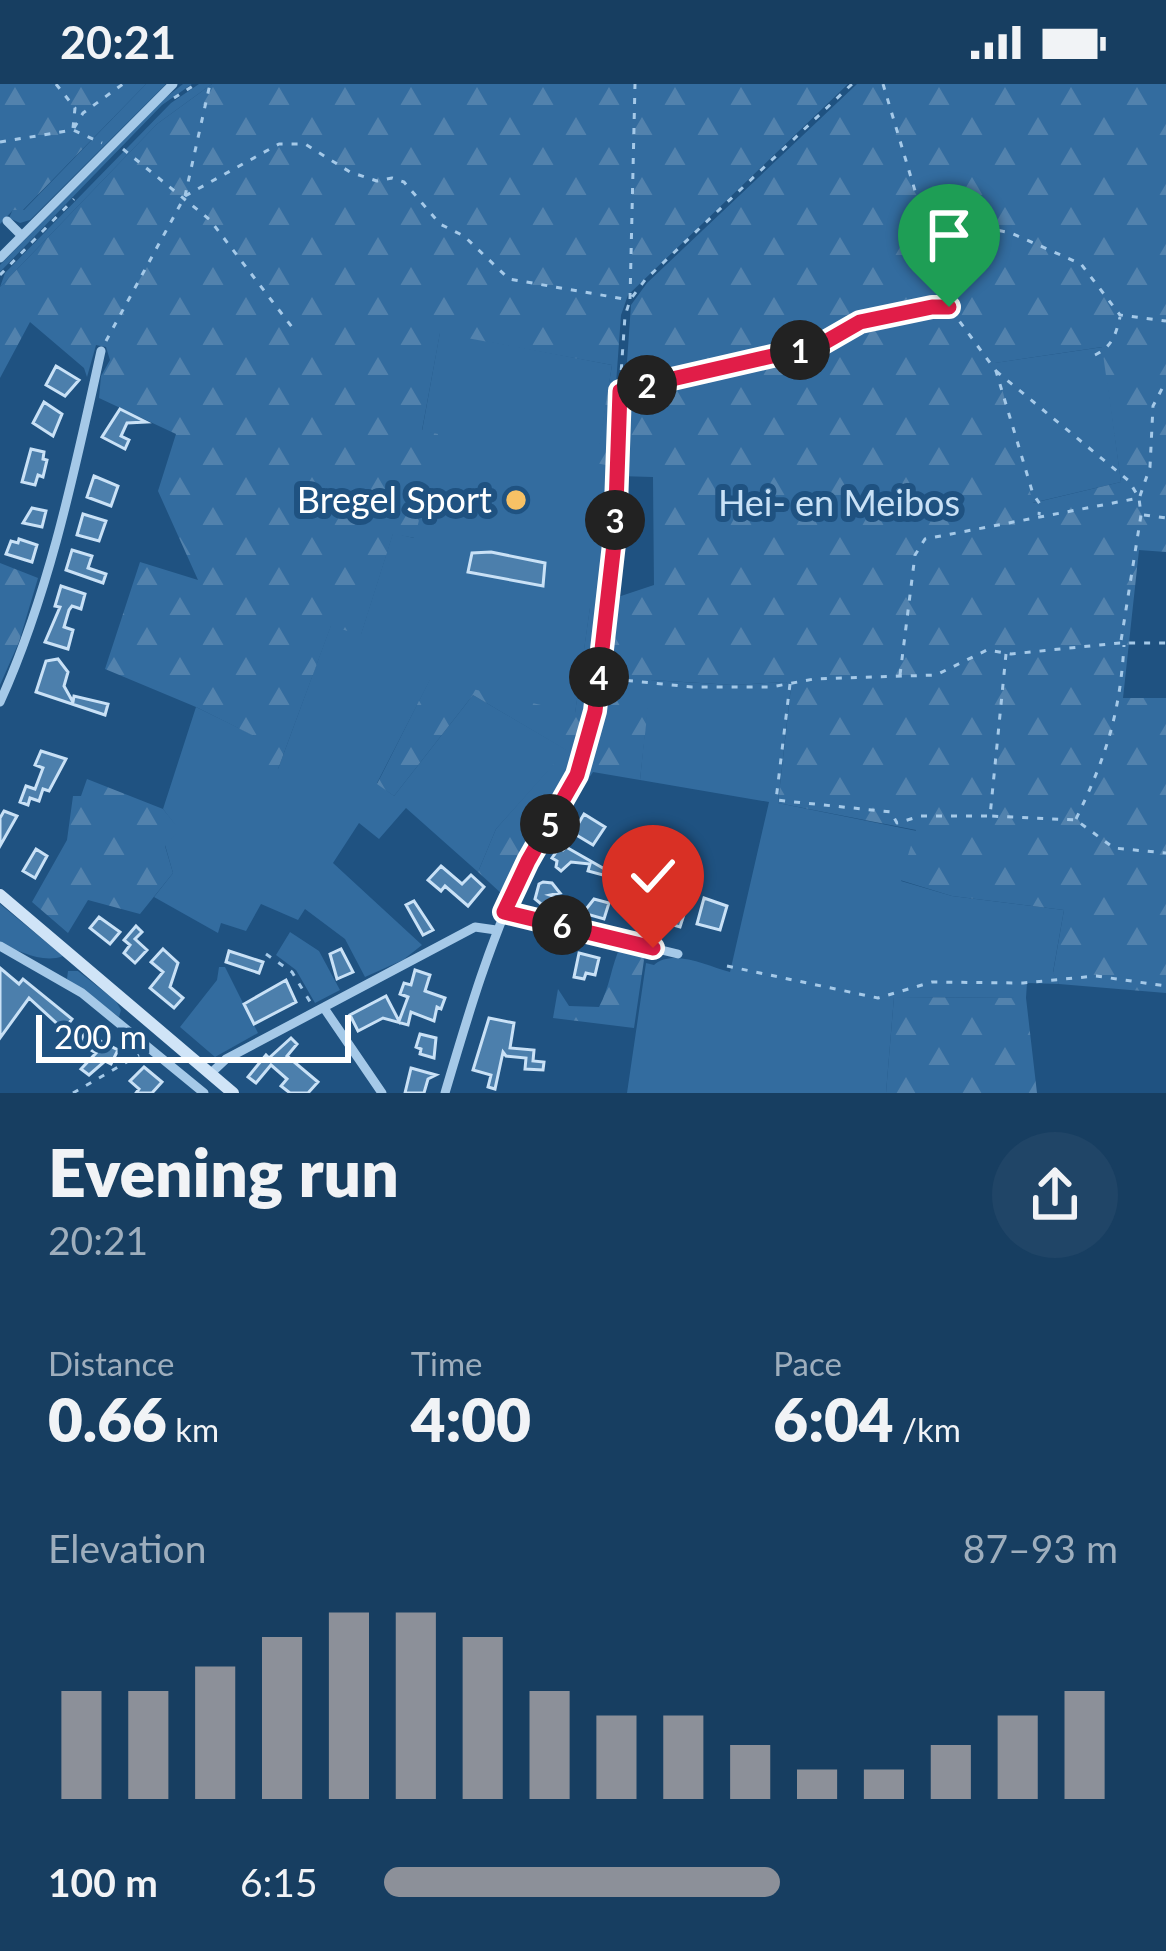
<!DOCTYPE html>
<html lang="en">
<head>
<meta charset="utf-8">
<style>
	:root { --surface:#173e61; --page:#204567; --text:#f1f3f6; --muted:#9eaebd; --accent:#8c9099 }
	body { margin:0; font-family:Lato,sans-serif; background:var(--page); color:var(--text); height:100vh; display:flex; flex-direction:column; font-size:45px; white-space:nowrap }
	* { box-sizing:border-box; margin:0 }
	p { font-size:39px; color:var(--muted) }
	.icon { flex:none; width:66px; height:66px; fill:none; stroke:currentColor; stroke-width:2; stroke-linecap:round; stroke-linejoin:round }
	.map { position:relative; height:1009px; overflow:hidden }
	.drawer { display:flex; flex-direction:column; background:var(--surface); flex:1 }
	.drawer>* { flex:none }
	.scale { position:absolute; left:36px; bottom:30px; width:315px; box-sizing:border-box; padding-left:12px; border:6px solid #fff; border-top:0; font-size:33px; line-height:42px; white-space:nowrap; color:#fff; -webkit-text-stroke:9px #1f5281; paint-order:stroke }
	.pin { position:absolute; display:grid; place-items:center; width:102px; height:102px; color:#fff; margin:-123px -51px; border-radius:50% 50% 50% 0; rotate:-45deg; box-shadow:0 0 12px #0007 }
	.pin .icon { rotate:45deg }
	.km { position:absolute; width:60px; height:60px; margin:-30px; border-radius:50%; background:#222; color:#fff; font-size:33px; line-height:60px; text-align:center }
	.round { display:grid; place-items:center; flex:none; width:126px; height:126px; border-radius:63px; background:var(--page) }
	.overview { display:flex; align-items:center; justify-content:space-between; height:204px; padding:0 48px }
	h1 { font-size:66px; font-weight:800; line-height:90px }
	.metrics { display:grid; grid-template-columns:repeat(3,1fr); gap:18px; height:204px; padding:12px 48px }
	.metrics div { display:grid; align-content:center }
	.metrics b { font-size:60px; font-weight:800 }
	.metrics small { font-size:33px; font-weight:400 }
	.metrics p { font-size:33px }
	.chart { height:336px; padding:24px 48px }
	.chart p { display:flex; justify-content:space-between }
	.chart svg { width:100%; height:216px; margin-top:12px; stroke:var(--accent); stroke-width:6 }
	ul { padding:0 48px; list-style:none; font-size:39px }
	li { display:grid; grid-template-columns:192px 144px 1fr; align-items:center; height:90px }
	li i { height:30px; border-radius:15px; background:var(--accent) }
	.status { display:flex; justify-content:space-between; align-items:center; height:84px; padding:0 60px; background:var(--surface); direction:ltr }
	.status svg { height:33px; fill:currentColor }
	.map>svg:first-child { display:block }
	.grass { fill:#336c9f }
	.forest { fill:url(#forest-firs); fill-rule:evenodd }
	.building { fill:#4c7fac; stroke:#c9e1f6; stroke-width:3 }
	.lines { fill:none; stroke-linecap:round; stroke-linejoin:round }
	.path { stroke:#a5c9e8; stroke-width:3; stroke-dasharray:6 9; stroke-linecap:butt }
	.minor { stroke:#a5c9e8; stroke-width:9 }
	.secondary { stroke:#d0e4f7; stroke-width:12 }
	.route-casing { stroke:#fff; stroke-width:24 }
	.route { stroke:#e11d48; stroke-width:15 }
	.poi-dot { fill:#f7c165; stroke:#1f5281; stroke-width:4.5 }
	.labels { text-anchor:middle; stroke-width:12; stroke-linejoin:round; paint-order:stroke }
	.poi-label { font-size:36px; fill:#fff; stroke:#1f5281; text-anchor:end }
	.park-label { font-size:36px; fill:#c9e1f6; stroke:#1f5281 }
</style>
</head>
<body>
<div class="status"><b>20:21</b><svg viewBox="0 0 49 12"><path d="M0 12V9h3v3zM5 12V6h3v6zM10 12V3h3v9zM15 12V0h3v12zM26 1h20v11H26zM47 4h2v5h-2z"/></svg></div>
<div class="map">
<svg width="1166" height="1009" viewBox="0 0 1166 1009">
	<defs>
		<pattern id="forest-firs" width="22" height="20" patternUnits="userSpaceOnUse" patternTransform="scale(3)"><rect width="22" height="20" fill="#336c9f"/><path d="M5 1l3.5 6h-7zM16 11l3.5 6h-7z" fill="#5282ad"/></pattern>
	</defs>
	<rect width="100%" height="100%" fill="#1f5281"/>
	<path class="grass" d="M 146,0 L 166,0 L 30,136 L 20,139 L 9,134 L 13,125 L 24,126 Z
		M 183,0 L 192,0 L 162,21 L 0,188 L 0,181 L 160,18 Z
		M 199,0 L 212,0 L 157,40 L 0,203 L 5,189 L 171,19 Z
		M 440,248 L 612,281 L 597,378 L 610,382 L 602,525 L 590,524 L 575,630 L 430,596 L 377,699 L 394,712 L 473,611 L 567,666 L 496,745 L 478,788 L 406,724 L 379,755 L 359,739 L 333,779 L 422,861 L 403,876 L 365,893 L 345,855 L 305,825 L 298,836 L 261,820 L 246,847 L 221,839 L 218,849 L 154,813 L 173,789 L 165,761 L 179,746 L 163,725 L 196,623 L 255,652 L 278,685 L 331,541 L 361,550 L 393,449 L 414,454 L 437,350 L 422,347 Z
		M 1103,263 L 1121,398 L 1032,419 L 994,279 Z
		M 650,596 L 733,601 L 786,598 L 791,602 L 778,719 L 917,747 L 901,797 L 952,812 L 1064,826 L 1053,888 L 1059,900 L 1027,899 L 1026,914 L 894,913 L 886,1009 L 627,1009 L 646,879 L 654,881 C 672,864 708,882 730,888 L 769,718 L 640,696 Z
		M 0,820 L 63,872 C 43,880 19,867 0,859 Z
		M 290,848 L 319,867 L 340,906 L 315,919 L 296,886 L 276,871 Z
		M 219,883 L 225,883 L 258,949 L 215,973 L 180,943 L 217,896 Z
		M 68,887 L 78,887 L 116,917 L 121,926 L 119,933 L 67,895 Z"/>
	<path class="forest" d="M 0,0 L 146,0 L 23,126 L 13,126 L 0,140 Z
		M 212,0 L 848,0 L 628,211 L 621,231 L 610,382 L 596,379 L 612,281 L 440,249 L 422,346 L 438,350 L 415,454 L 393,450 L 361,551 L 331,542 L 278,685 L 256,682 L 254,652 L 196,623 L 105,585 L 140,478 L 198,496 L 158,407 L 176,350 L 99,314 L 101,292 L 110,276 L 106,263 L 96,261 L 87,293 L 84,284 L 30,238 L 0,294 L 0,203 L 157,40 Z
		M 857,0 L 1166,0 L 1166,468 L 1139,466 L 1123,614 L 1166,614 L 1166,909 L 1059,900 L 1053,889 L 1064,826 L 952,812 L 900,796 L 916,746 L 778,719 L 791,603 L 786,598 L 733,601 L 651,596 L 640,696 L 593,688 L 582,704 L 597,647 L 612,515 L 654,501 L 653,393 L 619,392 L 631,221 L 647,199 ZM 1102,263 L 1121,398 L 1033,419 L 995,279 Z
		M 0,479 L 38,494 L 19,558 L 0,601 Z
		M 590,523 L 602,525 C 596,572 594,621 579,667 C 563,716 532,767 502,810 L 478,788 L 496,745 L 566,666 L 473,611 L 394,712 L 377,700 L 430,595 L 575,629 Z
		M 87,695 L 163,725 L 180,746 L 165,762 L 173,789 L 140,830 L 88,816 L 68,849 L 32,818 L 67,756 L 73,712 L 81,712 Z
		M 621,861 L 645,869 L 634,944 L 553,934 L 558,905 L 569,922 L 599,923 C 610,903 611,882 621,861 Z
		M 894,913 L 1026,914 L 1037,1009 L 886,1009 Z"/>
	<path class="building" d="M 56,282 L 79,296 L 65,312 L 46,301 Z
		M 44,318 L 62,330 L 53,352 L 33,339 Z
		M 120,325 L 146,338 L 127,339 L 121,352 L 129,356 L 125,365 L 102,353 Z
		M 31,365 L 44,368 L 43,375 L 47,376 L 43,393 L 38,391 L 35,401 L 22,398 Z
		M 94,392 L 118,402 L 111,422 L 87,413 Z
		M 32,424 L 46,427 L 42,443 L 23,439 Z
		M 83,430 L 106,437 L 99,457 L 77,451 Z
		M 19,455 L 37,461 L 32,478 L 6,470 L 11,457 L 18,459 Z
		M 72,466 L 92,472 L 88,484 L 106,490 L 103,499 L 66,486 Z
		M 491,468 L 545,479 L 543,502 L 468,488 L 472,469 Z
		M 61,502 L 85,510 L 81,525 L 72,522 L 69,526 L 64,543 L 73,546 L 68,565 L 45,558 L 60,523 L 55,522 Z
		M 58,575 L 68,588 L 64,602 L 73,618 L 74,612 L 108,620 L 105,631 L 36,608 L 46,577 Z
		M 41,667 L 66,675 L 49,707 L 43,705 L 39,717 L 30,714 L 28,721 L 20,718 L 26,702 L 35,705 L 43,684 L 35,681 Z
		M 4,727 L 17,732 L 0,762 L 0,734 Z
		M 584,730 L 605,743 L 593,761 L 573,749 Z
		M 566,763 L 615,791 L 614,794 L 588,787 L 590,780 L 571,778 L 561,787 L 556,783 L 557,777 L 552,774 L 559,764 L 563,766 Z
		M 36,765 L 47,772 L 35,794 L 23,787 Z
		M 441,782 L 462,800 L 471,791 L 484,803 L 468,822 L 445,802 L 441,807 L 428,796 Z
		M 543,798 L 552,799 L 560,809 L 550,811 L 562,815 L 560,825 L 541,820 L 535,815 L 539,800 Z
		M 627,809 L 648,818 L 644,833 L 623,828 Z
		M 704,814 L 727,822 L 720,846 L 697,840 Z
		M 594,815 L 609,819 L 604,835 L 583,829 Z
		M 414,817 L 433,846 L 423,851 L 406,821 Z
		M 687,821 L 680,843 L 659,837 L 665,822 L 676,828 Z
		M 99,833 L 120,848 L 110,860 L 90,844 Z
		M 136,842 L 142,848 L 135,855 L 147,866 L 135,879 L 124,869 L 130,861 L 124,856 Z
		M 163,865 L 178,879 L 170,903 L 183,914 L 174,924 L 150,904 L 163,888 L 151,878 Z
		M 341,865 L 353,888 L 337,895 L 330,870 Z
		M 229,867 L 263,878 L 259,889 L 226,878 Z
		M 579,869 L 599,874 L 595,891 L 586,889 L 584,895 L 574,893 Z
		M 0,884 L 19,900 L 23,895 L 72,935 L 64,946 L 29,914 L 0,954 Z
		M 415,886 L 430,891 L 425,907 L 445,914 L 441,925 L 437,923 L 434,937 L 411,928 L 408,941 L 383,934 L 358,947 L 350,931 L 386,912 L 399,937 L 408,913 L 400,910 L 404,899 L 411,901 Z
		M 286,896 L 296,918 L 254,940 L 244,920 Z
		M 489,934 L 514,939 L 510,964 L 534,966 L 533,977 L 544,978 L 543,986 L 525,985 L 526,974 L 506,972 L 503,968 L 495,1005 L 488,1003 L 491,991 L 473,986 Z
		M 85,949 L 118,966 L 111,980 L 105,977 L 89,991 L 81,985 L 96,969 L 79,959 Z
		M 420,950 L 436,954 L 434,974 L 420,970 L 421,965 L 416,963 Z
		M 291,954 L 297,960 L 287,972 L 318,998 L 308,1009 L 290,1009 L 281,1002 L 287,995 L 271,981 L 256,999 L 248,993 L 266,971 L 269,974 Z
		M 144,983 L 162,998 L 152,1009 L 136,1009 L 139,1005 L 130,997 Z
		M 411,984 L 436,991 L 428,995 L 424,1009 L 405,1009 Z"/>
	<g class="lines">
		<path class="path" d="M 56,0 L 75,24 L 73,44
			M 883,0 L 916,110 L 935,133 L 1011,149 L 1081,180 L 1120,231 L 1166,237
			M 174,14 L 196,0
			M 74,44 L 83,29 L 123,0
			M 0,58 L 73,46 L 102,59
			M 123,65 L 210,136 L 295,247
			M 185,112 L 279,60 L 305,60 L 350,88 L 377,97 L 392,94 L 404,98 L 440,140 L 464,152 L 509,195 L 630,216
			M 0,191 L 74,115
			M 630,215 L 635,0
			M 106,257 L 185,112 L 210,0
			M 1095,271 C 1112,263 1116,250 1120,233
			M 996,287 L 1129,397 L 1139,414 L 1141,431 L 1121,557
			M 620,307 L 820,261 L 860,238 L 931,223 L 949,223 L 996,287 L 1033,410 L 1040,420 L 1039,431
			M 615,376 L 625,232 L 630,216 L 645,196 L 852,0
			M 1140,412 L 1150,383 L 1153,322 L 1166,297
			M 1144,431 L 1166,434
			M 1006,570 L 990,732 L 1076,736 L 1114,764 L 1166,769
			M 900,591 L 915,471 L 925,455 L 1139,414
			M 612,595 L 692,603 L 771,603 L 814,595 L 936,591 L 987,566 L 1011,570 L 1120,559 L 1166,559
			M 790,600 L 776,716 L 891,728 L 897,739 L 921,732 L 988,732
			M 1076,735 C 1106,673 1120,630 1124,561
			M 266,870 L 292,888 L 312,921
			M 727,882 L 878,914 L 932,898 L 1023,899 L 1096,892 L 1166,902
			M 73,1009 L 139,971"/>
		<path class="minor" d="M 7,137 L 21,151
			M 0,174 L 173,0
			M 0,618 C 50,507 75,385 101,267
			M 504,828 L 678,870
			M 0,862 L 82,909 L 204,1009
			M 324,924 L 382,1009
			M 210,990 L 226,975 L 475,843 L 496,846
			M 445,1009 C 468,931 490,856 525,783 C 541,750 566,720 578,686 C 608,604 618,471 615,384"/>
		<path class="secondary" d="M 0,811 L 233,1009"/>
	</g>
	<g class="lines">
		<g class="route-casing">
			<path id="route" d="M 653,864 L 504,828 L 528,777 L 577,691 L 595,627 L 615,451 L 620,307 L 820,261 L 860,238 L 932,223 L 949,223"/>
		</g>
		<use href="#route" class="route"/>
	</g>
	<circle class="poi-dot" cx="516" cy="416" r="12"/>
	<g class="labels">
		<g class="poi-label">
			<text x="492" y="429">Bregel Sport</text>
		</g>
		<g class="park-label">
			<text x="839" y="432">Hei- en Meibos</text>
		</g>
	</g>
</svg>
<div class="scale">200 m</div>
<div class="pin" style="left:949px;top:223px;background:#1e9e55"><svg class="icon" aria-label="arrive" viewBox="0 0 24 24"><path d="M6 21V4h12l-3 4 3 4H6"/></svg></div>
<div class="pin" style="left:653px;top:864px;background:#d93025"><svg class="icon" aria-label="check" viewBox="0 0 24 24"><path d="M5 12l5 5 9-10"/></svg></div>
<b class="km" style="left:800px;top:266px">1</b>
<b class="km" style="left:647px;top:301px">2</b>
<b class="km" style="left:615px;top:436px">3</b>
<b class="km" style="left:599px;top:593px">4</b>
<b class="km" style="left:550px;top:740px">5</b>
<b class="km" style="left:562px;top:841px">6</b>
</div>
<section class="drawer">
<div class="overview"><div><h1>Evening run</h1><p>20:21</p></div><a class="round"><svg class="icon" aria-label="share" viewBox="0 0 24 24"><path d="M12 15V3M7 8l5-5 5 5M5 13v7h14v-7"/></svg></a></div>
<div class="metrics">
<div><p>Distance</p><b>0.66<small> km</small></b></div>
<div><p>Time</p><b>4:00</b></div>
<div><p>Pace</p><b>6:04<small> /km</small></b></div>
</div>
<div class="chart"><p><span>Elevation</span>87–93 m</p>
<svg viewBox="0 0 160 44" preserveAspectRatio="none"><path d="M5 44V22M15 44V22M25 44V17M35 44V11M45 44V6M55 44V6M65 44V11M75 44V22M85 44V27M95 44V27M105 44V33M115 44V38M125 44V38M135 44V33M145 44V27M155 44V22"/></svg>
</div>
<ul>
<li><b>100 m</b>6:15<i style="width:54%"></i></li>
</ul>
</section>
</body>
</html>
